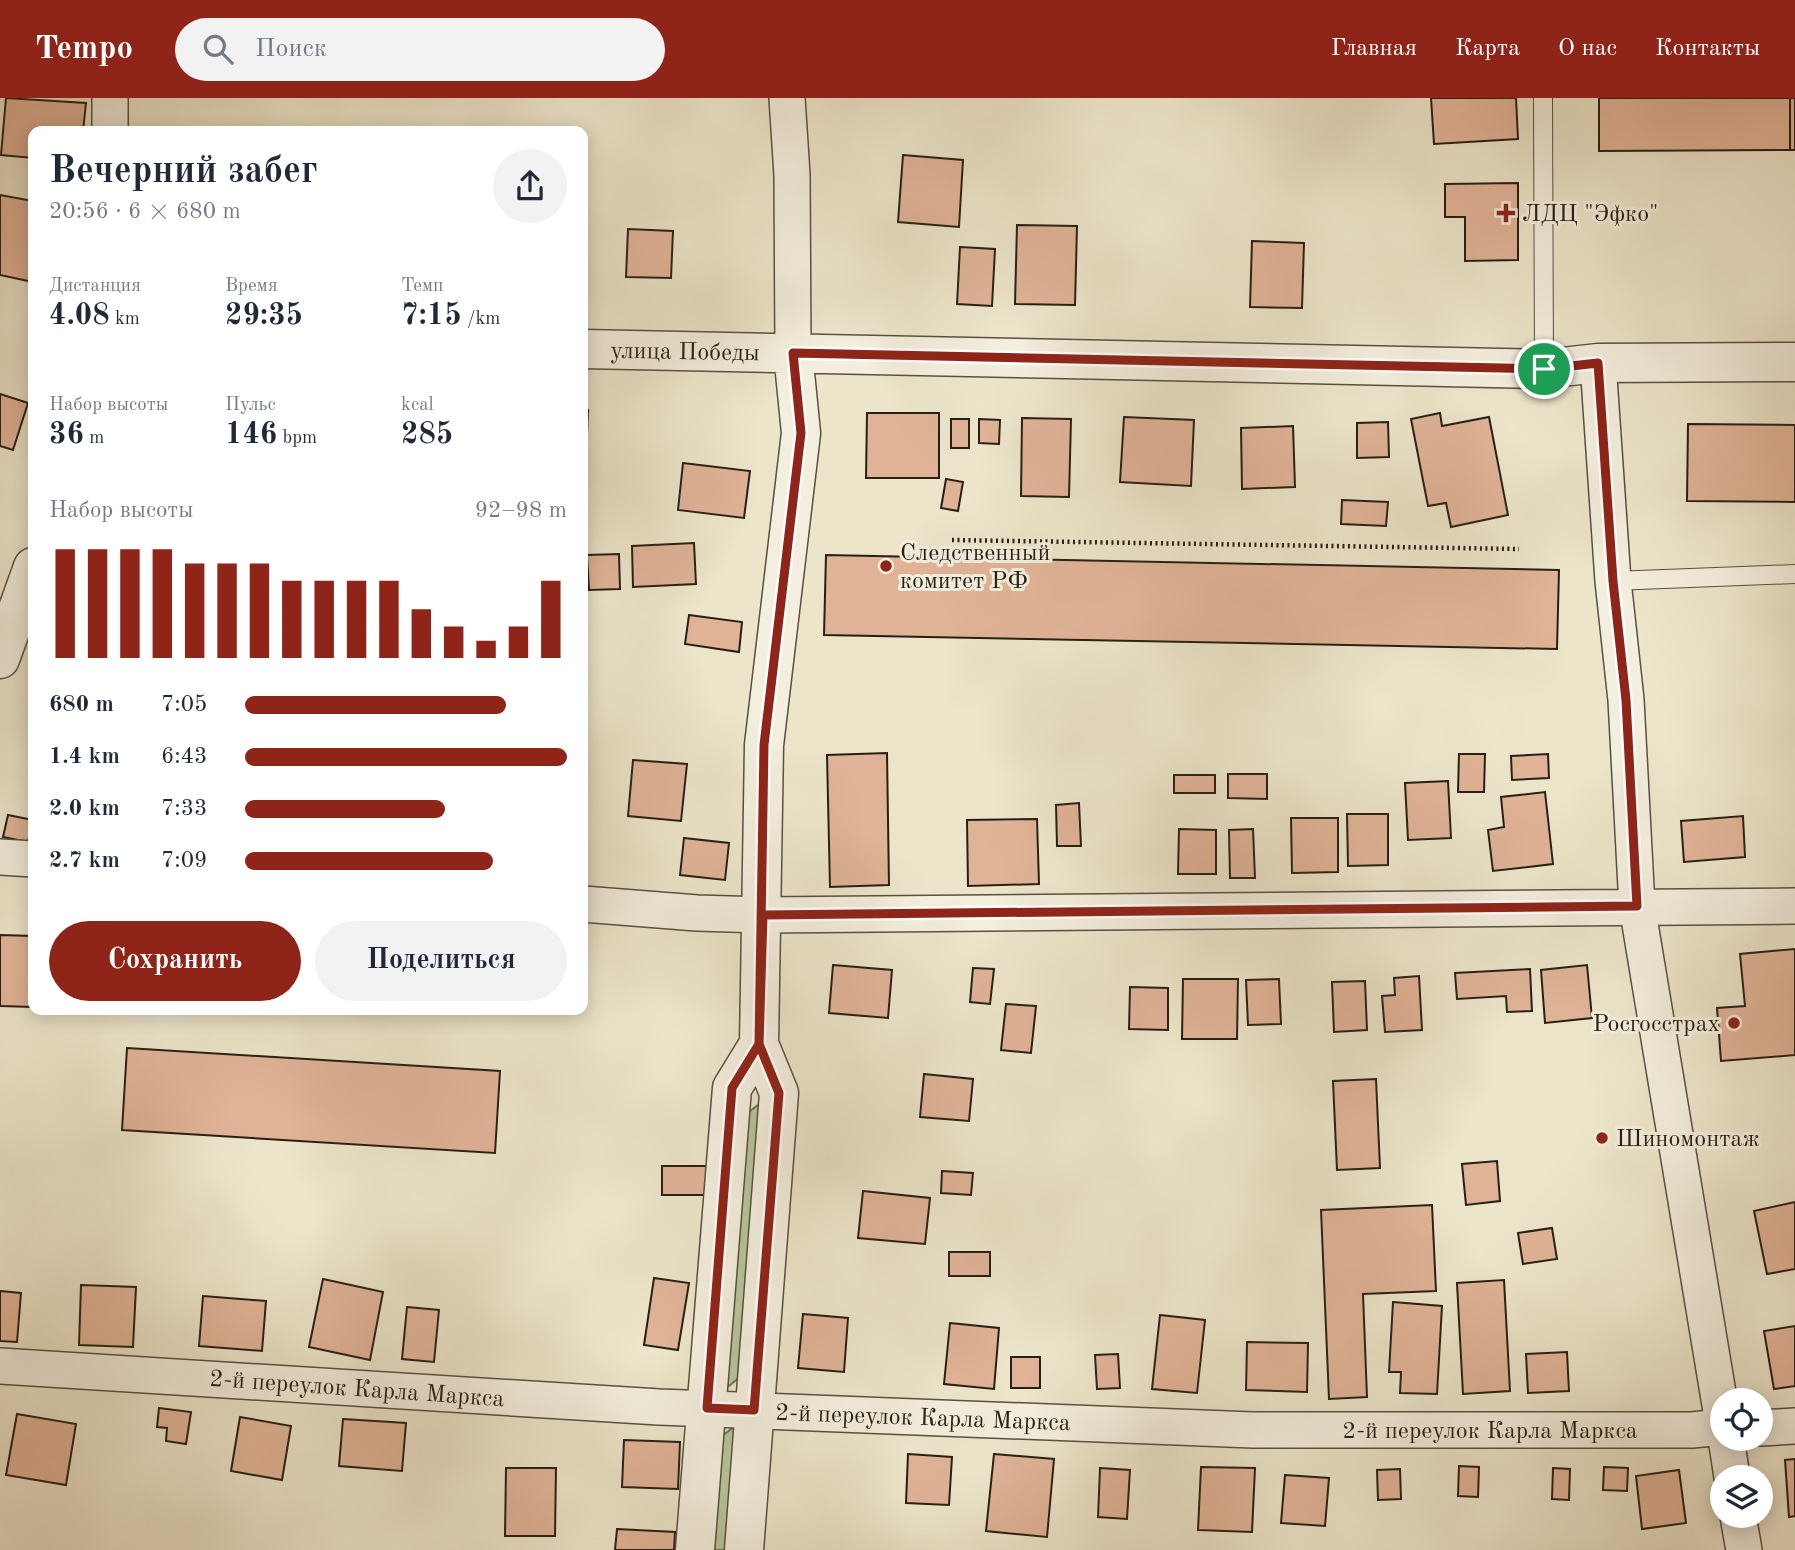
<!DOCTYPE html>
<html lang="ru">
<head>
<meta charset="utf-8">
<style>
	:root { --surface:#fff; --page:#f2f2f3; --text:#1f2937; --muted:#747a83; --accent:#8f2418 }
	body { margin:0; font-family:"Old Standard TT",serif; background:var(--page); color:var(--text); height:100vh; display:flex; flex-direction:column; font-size:26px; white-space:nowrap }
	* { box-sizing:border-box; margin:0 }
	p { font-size:23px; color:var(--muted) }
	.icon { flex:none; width:38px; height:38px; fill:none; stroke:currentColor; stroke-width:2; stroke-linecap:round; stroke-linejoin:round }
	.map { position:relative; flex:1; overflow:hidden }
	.drawer { position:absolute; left:28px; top:28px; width:560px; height:889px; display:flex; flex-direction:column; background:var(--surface); border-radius:14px; box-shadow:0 4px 18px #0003 }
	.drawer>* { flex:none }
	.fabs { position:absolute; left:1710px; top:1290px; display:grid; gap:14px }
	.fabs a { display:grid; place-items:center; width:63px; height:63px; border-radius:50%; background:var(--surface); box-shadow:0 4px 18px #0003; font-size:35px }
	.pin { position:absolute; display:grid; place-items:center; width:60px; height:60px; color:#fff; margin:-30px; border:4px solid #fff; border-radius:50%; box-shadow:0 2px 7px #0007 }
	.round { display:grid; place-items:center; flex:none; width:74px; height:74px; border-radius:37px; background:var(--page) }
	.summary { display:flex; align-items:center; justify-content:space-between; height:119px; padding:0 21px }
	h1 { font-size:38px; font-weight:800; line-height:52px }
	.metrics { display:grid; grid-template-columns:repeat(3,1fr); gap:10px; height:119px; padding:7px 21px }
	.metrics div { display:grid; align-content:center }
	.metrics b { font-size:30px; font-weight:800 }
	.metrics small { font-size:19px; font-weight:400 }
	.metrics p { font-size:19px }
	.chart { height:196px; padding:14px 21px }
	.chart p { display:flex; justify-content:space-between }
	.chart svg { width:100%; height:126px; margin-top:7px; stroke:var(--accent); stroke-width:6 }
	.action { display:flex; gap:14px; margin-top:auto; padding:14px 21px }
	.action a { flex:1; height:80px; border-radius:42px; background:var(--accent); color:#fff; font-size:28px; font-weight:800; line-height:80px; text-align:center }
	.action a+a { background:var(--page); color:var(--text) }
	ul { padding:0 21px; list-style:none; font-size:23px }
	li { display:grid; grid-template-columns:112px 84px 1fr; align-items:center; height:52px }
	li i { height:18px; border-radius:9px; background:var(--accent) }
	header { display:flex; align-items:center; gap:42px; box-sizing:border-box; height:98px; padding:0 35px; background:var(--accent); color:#fff }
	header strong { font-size:33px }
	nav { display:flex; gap:38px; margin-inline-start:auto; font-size:24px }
	.search { width:490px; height:63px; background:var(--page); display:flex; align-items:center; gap:18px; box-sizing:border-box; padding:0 24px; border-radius:38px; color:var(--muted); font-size:26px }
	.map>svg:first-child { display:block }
	.green { fill:#b6c598; stroke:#6e7256; stroke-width:2 }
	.building { fill:#e0b397; stroke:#271f15; stroke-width:2 }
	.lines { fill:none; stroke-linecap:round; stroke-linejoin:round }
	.service-casing { stroke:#585042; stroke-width:20 }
	.minor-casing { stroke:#585042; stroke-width:38 }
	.tertiary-casing { stroke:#585042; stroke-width:41 }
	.path { stroke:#271f15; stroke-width:4.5; stroke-dasharray:2 3.5; stroke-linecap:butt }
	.service { stroke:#f3eedd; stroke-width:18 }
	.minor { stroke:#f3eedd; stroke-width:35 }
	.tertiary { stroke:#f3eedd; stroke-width:38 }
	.route-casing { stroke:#fff; stroke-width:14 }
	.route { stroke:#8f2418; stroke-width:9 }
	.poi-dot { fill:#8f2418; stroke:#f3eedd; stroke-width:2.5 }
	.labels { text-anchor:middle; stroke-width:6; stroke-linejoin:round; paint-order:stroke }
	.poi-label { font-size:24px; fill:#271f15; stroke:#f3eedd; text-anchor:start }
	.street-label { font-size:24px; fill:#271f15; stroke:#f3eedd }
</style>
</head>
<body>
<header>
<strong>Tempo</strong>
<div class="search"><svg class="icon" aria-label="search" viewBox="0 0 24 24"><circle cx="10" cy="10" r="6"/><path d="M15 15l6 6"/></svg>Поиск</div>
<nav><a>Главная</a><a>Карта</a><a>О нас</a><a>Контакты</a></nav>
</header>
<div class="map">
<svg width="1795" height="1452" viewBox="0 0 1795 1452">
	<rect width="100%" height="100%" fill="#ece5ca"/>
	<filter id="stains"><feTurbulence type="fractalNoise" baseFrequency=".00286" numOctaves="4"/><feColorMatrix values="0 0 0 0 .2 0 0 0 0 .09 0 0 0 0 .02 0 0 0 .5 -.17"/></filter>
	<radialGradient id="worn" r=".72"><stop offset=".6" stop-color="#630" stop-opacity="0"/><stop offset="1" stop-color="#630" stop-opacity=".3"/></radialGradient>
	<path class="green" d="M 758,1007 L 767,1022 L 745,1275 L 729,1288 L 722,1274 L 742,1019 Z
		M 734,1329 L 741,1344 L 733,1452 L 710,1452 L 719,1340 Z"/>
	<path class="building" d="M 6,0 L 86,5 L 83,33 L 33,33 L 33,60 L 1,57 Z
		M 1431,0 L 1516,0 L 1518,41 L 1434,46 Z
		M 1599,0 L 1790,0 L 1790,52 L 1599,53 Z
		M 1790,0 L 1795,0 L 1795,52 L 1790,52 Z
		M 903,57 L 963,62 L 959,129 L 898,124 Z
		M 1518,85 L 1518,162 L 1465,163 L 1465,119 L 1445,119 L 1445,86 Z
		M 0,97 L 33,103 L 33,184 L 0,177 Z
		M 1017,127 L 1077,128 L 1075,207 L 1015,206 Z
		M 628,131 L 673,133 L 671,180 L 626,179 Z
		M 1252,143 L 1304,145 L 1302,210 L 1250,209 Z
		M 960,149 L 995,151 L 992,208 L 957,206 Z
		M 0,296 L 28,305 L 13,352 L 0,348 Z
		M 583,312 L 588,312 L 585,386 L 583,386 Z
		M 867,315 L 939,315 L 939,380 L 866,380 Z
		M 1440,315 L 1442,328 L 1489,319 L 1508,417 L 1451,429 L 1446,405 L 1428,408 L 1411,321 Z
		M 1124,319 L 1194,322 L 1191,388 L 1120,384 Z
		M 1022,320 L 1071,321 L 1069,399 L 1021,398 Z
		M 951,321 L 969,321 L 969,350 L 951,350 Z
		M 979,321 L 1000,322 L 999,346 L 979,345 Z
		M 1388,324 L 1389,359 L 1357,360 L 1357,325 Z
		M 1688,326 L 1795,327 L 1795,404 L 1687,403 Z
		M 1293,328 L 1295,389 L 1242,391 L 1241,330 Z
		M 683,365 L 750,373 L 744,420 L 678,412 Z
		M 946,381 L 963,384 L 958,413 L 941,410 Z
		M 1342,402 L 1388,404 L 1386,428 L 1341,426 Z
		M 694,445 L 696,486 L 633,489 L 632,448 Z
		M 619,456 L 620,491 L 589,492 L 587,457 Z
		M 826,457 L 1559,472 L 1557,551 L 824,537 Z
		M 689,517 L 742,524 L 739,554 L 685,546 Z
		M 887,655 L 889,787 L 830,789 L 827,657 Z
		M 1459,656 L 1485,656 L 1484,694 L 1458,694 Z
		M 1548,656 L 1549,680 L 1512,682 L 1511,658 Z
		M 633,662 L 687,666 L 681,723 L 628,718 Z
		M 1228,676 L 1267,676 L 1267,701 L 1228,700 Z
		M 1174,677 L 1215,677 L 1215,695 L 1174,695 Z
		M 1448,683 L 1451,740 L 1408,742 L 1405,685 Z
		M 1545,694 L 1553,766 L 1493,773 L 1488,732 L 1504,729 L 1501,699 Z
		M 1079,705 L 1081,748 L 1057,748 L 1056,707 Z
		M 1347,716 L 1388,716 L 1388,767 L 1348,768 Z
		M 8,717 L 33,722 L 28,744 L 3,739 Z
		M 1743,718 L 1745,759 L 1684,764 L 1681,723 Z
		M 1291,720 L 1338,720 L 1338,774 L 1292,775 Z
		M 1037,721 L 1039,786 L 968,788 L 967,722 Z
		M 1179,731 L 1216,732 L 1216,776 L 1178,776 Z
		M 1253,731 L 1255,780 L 1230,780 L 1229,732 Z
		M 684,740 L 729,745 L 725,782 L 680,777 Z
		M 0,837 L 33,838 L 33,909 L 0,908 Z
		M 1795,851 L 1795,957 L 1721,963 L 1717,910 L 1745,908 L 1740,856 Z
		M 833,867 L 892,872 L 888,920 L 829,915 Z
		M 1587,867 L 1592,920 L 1545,925 L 1541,872 Z
		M 973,870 L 994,871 L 990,906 L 970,904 Z
		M 1530,871 L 1532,913 L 1507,914 L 1506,898 L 1457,901 L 1455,875 Z
		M 1419,878 L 1422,932 L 1385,934 L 1382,898 L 1395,897 L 1394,880 Z
		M 1183,881 L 1238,881 L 1237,941 L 1182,941 Z
		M 1279,881 L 1281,926 L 1248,927 L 1246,882 Z
		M 1365,883 L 1367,932 L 1334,934 L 1332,884 Z
		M 1130,889 L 1168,890 L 1168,932 L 1129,931 Z
		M 1006,906 L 1036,908 L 1031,955 L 1001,952 Z
		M 127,950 L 500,973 L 495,1055 L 122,1032 Z
		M 924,976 L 973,981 L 969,1023 L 920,1019 Z
		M 1376,981 L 1380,1070 L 1337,1072 L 1333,983 Z
		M 1497,1063 L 1500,1103 L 1466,1107 L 1462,1066 Z
		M 662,1068 L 711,1068 L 710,1097 L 662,1097 Z
		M 942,1073 L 973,1075 L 971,1097 L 941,1095 Z
		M 863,1093 L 930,1100 L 925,1146 L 858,1140 Z
		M 1795,1104 L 1795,1171 L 1767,1176 L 1754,1113 Z
		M 1432,1107 L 1436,1193 L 1363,1196 L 1367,1299 L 1329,1301 L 1321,1112 Z
		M 1552,1130 L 1557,1161 L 1523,1166 L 1518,1135 Z
		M 949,1154 L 990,1154 L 990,1178 L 949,1178 Z
		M 654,1180 L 689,1185 L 678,1252 L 644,1247 Z
		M 323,1181 L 383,1194 L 370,1262 L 309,1249 Z
		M 1504,1182 L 1510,1293 L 1463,1296 L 1457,1185 Z
		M 81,1187 L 136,1189 L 133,1249 L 79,1247 Z
		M 0,1193 L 21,1195 L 17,1244 L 0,1243 Z
		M 203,1198 L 266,1203 L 262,1253 L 199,1248 Z
		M 1393,1204 L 1442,1208 L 1437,1296 L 1400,1295 L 1401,1274 L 1389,1274 Z
		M 407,1209 L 439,1212 L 434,1264 L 402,1261 Z
		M 803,1216 L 848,1220 L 844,1274 L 798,1270 Z
		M 1160,1217 L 1205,1222 L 1197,1295 L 1152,1291 Z
		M 950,1225 L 999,1230 L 994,1291 L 944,1286 Z
		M 1795,1228 L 1795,1288 L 1774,1291 L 1764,1233 Z
		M 1247,1244 L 1308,1245 L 1307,1294 L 1246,1292 Z
		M 1567,1254 L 1569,1293 L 1528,1295 L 1526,1256 Z
		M 1118,1256 L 1120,1290 L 1097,1291 L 1095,1257 Z
		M 1011,1259 L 1040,1259 L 1040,1290 L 1011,1290 Z
		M 159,1310 L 191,1314 L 186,1346 L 166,1343 L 167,1330 L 157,1329 Z
		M 17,1316 L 76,1326 L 66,1387 L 6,1377 Z
		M 240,1319 L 291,1328 L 282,1382 L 231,1373 Z
		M 343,1321 L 406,1325 L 402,1373 L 339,1368 Z
		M 624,1342 L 680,1344 L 678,1391 L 622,1389 Z
		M 908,1356 L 952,1359 L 949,1407 L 906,1405 Z
		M 994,1356 L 1054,1361 L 1047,1439 L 986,1433 Z
		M 1795,1361 L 1795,1418 L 1789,1419 L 1785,1362 Z
		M 1459,1368 L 1479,1369 L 1478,1399 L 1458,1398 Z
		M 1201,1369 L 1255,1370 L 1252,1434 L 1198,1432 Z
		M 1604,1369 L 1628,1370 L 1627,1393 L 1603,1392 Z
		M 506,1370 L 556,1370 L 555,1438 L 505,1438 Z
		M 1100,1370 L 1130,1372 L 1127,1421 L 1098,1419 Z
		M 1553,1370 L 1570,1371 L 1569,1402 L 1552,1401 Z
		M 1400,1371 L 1401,1401 L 1378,1402 L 1377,1372 Z
		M 1679,1372 L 1686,1425 L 1642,1431 L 1636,1378 Z
		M 1285,1377 L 1329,1380 L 1325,1428 L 1281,1425 Z
		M 617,1431 L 675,1434 L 674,1452 L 615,1452 Z"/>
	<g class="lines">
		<g class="service-casing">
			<path id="service" d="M 1543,0 L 1544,271
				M 1613,483 L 1795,476"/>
		</g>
		<g class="minor-casing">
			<path id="minor" d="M 787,0 L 792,77 L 793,255
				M 110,33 L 110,0
				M 1598,265 L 1613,483 L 1626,602 L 1637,808 L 1722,1319
				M 0,759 L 33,761
				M 583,806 L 697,815 L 763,817 L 1795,808
				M 0,1268 L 659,1309 L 1253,1332 L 1692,1332 L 1722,1329
				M 1760,1330 L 1795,1328
				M 1726,1340 L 1732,1379
				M 1738,1418 L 1744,1452"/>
		</g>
		<g class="tertiary-casing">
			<path id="tertiary" d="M 583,251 L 1544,271 L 1598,265 L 1795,264
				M 0,561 L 33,469
				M 695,1452 L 732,990 L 759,946
				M 744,1452 L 779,995 L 759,946 L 764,647 L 801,335 L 793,255"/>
		</g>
		<path class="path" d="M 952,442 L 1519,451"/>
		<use href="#service" class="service"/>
		<use href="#minor" class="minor"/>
		<use href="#tertiary" class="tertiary"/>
	</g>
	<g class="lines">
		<g class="route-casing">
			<path id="route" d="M 1544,271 L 793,255 L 801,335 L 764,647 L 759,946 L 732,990 L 707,1310 L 754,1312 L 779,995 L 759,946 L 763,817 L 1637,808 L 1626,602 L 1613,483 L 1598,265 L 1544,271"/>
		</g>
		<use href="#route" class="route"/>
	</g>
	<g class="poi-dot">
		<path d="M1502.5 104.5h7v7h7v7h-7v7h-7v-7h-7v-7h7z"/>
		<circle cx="886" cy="468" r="7"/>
		<circle cx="1734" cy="925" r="7"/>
		<circle cx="1602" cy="1040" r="7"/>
	</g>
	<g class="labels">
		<g class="poi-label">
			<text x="1522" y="123">ЛДЦ "Эфко"</text>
			<text x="900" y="462">Следственный<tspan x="900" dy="28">комитет РФ</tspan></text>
			<text x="1720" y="933" text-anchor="end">Росгосстрах</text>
			<text x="1616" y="1048">Шиномонтаж</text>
		</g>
		<g class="street-label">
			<text transform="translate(685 253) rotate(1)" y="8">улица Победы</text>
			<text transform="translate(357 1290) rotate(4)" y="8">2-й переулок Карла Маркса</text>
			<text transform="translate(923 1319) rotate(2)" y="8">2-й переулок Карла Маркса</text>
			<text x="1490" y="1340">2-й переулок Карла Маркса</text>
		</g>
	</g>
	<rect width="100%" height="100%" filter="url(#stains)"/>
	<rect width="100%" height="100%" fill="url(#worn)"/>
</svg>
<div class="fabs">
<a><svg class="icon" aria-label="locate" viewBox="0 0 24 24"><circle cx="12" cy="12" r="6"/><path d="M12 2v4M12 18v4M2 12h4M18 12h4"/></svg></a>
<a><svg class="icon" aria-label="layers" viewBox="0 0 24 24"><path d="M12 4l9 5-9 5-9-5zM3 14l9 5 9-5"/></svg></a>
</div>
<div class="pin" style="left:1544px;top:271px;background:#1e9e55"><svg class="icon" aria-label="arrive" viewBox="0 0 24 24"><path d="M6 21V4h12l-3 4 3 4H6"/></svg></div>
<section class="drawer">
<div class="summary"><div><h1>Вечерний забег</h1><p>20:56 · 6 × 680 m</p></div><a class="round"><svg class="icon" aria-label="share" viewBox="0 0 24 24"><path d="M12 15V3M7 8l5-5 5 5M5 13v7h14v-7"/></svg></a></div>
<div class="metrics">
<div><p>Дистанция</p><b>4.08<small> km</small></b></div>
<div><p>Время</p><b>29:35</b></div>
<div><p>Темп</p><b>7:15<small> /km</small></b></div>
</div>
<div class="metrics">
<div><p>Набор высоты</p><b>36<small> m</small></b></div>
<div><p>Пульс</p><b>146<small> bpm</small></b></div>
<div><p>kcal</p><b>285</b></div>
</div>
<div class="chart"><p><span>Набор высоты</span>92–98 m</p>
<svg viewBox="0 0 160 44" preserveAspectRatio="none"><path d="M5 44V6M15 44V6M25 44V6M35 44V6M45 44V11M55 44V11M65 44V11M75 44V17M85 44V17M95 44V17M105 44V17M115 44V27M125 44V33M135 44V38M145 44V33M155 44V17"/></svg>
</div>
<ul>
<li><b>680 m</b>7:05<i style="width:81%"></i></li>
<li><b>1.4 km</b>6:43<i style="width:100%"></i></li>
<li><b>2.0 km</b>7:33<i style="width:62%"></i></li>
<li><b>2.7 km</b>7:09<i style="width:77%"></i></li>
</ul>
<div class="action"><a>Сохранить</a><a>Поделиться</a></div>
</section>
</div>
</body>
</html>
